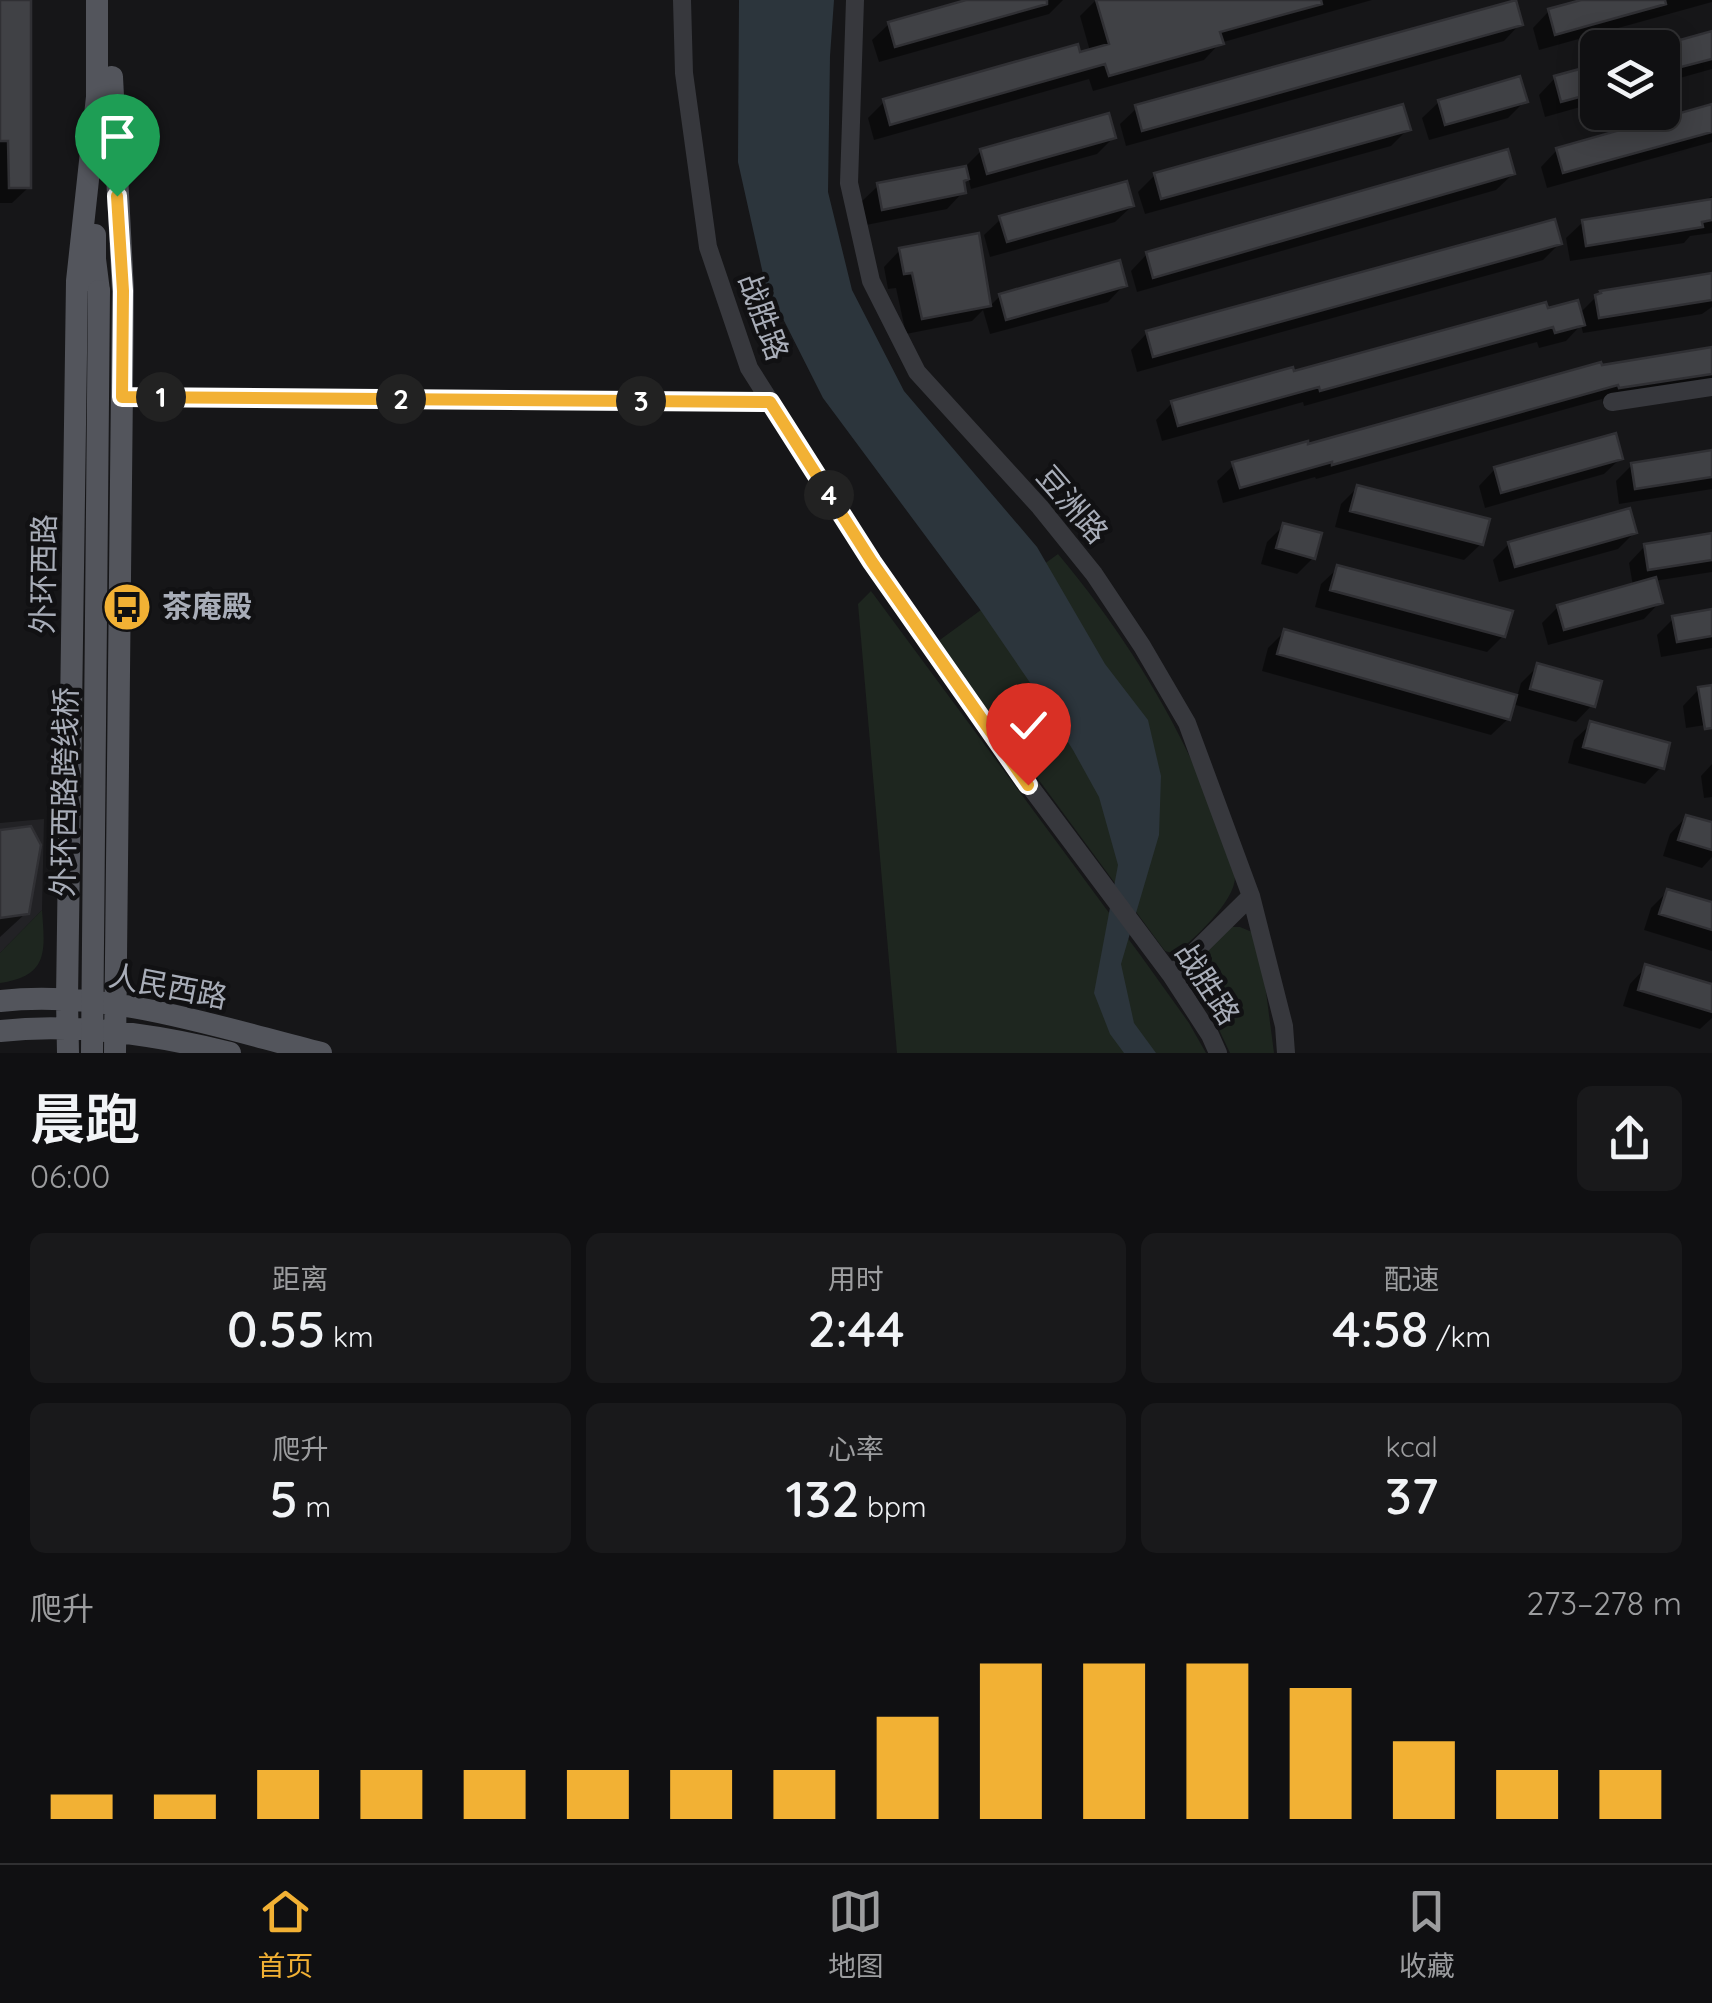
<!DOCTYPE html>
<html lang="zh">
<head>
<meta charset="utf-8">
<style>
	:root { --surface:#101012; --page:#19191b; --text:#f1f3f6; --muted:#9c9d9f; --line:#303032; --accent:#f2b134 }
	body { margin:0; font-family:Quicksand,"Noto Sans SC",sans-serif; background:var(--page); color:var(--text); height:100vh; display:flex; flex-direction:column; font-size:38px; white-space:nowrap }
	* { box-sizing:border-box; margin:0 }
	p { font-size:32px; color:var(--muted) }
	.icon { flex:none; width:55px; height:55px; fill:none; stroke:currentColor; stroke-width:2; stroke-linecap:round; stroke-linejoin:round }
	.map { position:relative; height:1053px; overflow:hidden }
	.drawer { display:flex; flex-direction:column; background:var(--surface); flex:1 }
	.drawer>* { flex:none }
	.controls { position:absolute; left:1580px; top:30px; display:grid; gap:20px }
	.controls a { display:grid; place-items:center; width:100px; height:100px; border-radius:15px; background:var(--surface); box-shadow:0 5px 25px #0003,0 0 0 2px var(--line); font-size:50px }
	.pin { position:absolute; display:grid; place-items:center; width:85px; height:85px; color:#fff; margin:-102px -42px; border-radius:50% 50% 50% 0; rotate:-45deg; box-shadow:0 0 10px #0007 }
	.pin .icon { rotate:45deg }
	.km { position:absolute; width:50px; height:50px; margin:-25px; border-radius:50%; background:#222; color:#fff; font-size:28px; line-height:50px; text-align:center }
	.round { display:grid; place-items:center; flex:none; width:105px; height:105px; border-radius:15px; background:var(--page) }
	.summary { display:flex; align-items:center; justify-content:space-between; height:170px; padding:0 30px }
	h1 { font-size:55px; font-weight:600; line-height:75px }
	.stats { display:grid; grid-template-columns:repeat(3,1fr); gap:15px; height:170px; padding:10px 30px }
	.stats div { display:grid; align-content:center; border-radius:15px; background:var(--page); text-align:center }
	.stats b { font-size:50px; font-weight:600 }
	.stats small { font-size:28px; font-weight:400 }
	.stats p { font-size:28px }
	.chart { height:280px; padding:20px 30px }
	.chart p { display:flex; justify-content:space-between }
	.chart svg { width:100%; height:180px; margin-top:10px; stroke:var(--accent); stroke-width:6 }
	.dock { display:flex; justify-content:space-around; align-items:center; height:140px; border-top:2px solid var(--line); background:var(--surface); font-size:28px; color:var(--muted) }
	.dock a { display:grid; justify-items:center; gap:5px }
	.dock .on { color:var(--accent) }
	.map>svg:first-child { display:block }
	.built { fill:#222225 }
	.green { fill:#1e261f }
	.water { fill:#2c353c }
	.shadow { fill:#0007 }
	.building { fill:#404145; stroke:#303034; stroke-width:2.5 }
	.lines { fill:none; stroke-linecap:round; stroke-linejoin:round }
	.minor { stroke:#37383d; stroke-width:18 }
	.major { stroke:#53555c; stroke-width:22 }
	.major-bridge { stroke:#53555c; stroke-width:22 }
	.route-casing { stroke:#fff; stroke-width:20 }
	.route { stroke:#f2b134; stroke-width:12 }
	.labels { text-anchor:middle; stroke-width:9; stroke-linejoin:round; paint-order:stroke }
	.street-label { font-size:30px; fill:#a8adb8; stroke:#111113 }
	.poi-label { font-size:30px; font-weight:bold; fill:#a8adb8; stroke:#111113; text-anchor:start }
</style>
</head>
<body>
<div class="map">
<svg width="1712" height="1053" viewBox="0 0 1712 1053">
	<rect width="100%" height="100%" fill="#161618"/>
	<path class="built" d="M 44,819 L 42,910 L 0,953 L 0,823 Z"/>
	<path class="green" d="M 1058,554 C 1122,630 1176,717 1213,809 C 1221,831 1228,853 1235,875 C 1237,900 1194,939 1175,954 L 1165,951 L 937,642 Z
		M 871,591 L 1141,956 L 1189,1023 L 1206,1053 L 897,1053 L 858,604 Z
		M 42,910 C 45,951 49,976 0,983 L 0,953 Z
		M 1232,927 L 1240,927 L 1252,932 L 1265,984 L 1274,1053 L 1230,1053 L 1214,1019 L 1189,978 C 1193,959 1217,939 1232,927 Z"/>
	<path class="water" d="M 739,0 L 834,0 L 830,56 L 828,192 L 852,290 L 904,391 L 1037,547 L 1105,664 L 1148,720 L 1161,776 L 1159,835 L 1121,964 L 1134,1023 L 1156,1053 L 1124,1053 L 1110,1034 L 1094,993 L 1118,865 L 1099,797 L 1073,750 L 1035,690 L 979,608 L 823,398 L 765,283 L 738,162 Z"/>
	<path class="shadow" d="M 0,0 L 29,0 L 29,187 L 12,203 L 0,203 Z
		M 973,0 L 1063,0 L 1049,14 L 879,62 L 872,40 L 889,24 Z
		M 1096,0 L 1372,0 L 1220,43 L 1204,60 L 1093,91 L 1089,79 L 874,140 L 868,118 L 884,102 L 1090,51 L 1080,16 Z
		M 1591,0 L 1712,0 L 1712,2 L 1539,50 L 1533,28 L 1549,11 Z
		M 1520,24 L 1504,41 L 1126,146 L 1120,124 L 1137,108 Z
		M 1712,34 L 1712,69 L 1662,83 L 1662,48 Z
		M 1598,66 L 1598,102 L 1545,117 L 1539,95 L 1555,78 Z
		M 1525,101 L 1508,118 L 1429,140 L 1422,118 L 1439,102 Z
		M 1712,107 L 1712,142 L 1547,188 L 1541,167 L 1557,150 Z
		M 1408,129 L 1391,146 L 1145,214 L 1138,192 L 1155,175 Z
		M 1113,138 L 1097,154 L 971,189 L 968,177 L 961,183 L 963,192 L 947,209 L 866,225 L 861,202 L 878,186 L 965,167 L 981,151 Z
		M 1513,174 L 1496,190 L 1137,292 L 1131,271 L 1147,254 Z
		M 1712,196 L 1712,233 L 1690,236 L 1684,243 L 1570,261 L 1566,238 L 1583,222 L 1702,203 Z
		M 1132,206 L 1115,222 L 990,257 L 984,235 L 1001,219 Z
		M 1559,244 L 1543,260 L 1137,372 L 1131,350 L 1147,333 Z
		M 900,250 L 980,260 L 989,307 L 1000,296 L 1124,285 L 1108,302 L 990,334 L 983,310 L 972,321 L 906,334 L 896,288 L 888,289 L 884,267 Z
		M 1712,275 L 1712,307 L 1702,314 L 1583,333 L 1581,325 L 1566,341 L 1539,348 L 1537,342 L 1304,406 L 1303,402 L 1162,441 L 1156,420 L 1172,403 L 1546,311 L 1579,314 L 1596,297 Z
		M 1712,350 L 1712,387 L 1603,403 L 1602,399 L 1316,479 L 1315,477 L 1223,503 L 1217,481 L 1234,465 L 1600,368 Z
		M 1712,452 L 1712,489 L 1619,504 L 1616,481 L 1632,465 Z
		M 1621,458 L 1604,474 L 1485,508 L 1479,486 L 1495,469 Z
		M 1357,488 L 1481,544 L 1464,560 L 1335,527 L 1341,504 Z
		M 1284,525 L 1313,558 L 1297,574 L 1261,564 L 1267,542 Z
		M 1634,533 L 1618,549 L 1499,582 L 1493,560 L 1509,544 Z
		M 1712,535 L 1712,572 L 1654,581 L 1660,602 L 1644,619 L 1548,645 L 1542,623 L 1558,607 L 1633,586 L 1629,563 L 1645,546 Z
		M 1338,568 L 1503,636 L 1487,652 L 1315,607 L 1321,584 Z
		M 1712,612 L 1712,648 L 1661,657 L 1657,635 L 1674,618 Z
		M 1284,632 L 1517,697 L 1521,683 L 1538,666 L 1592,705 L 1576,722 L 1512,704 L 1508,719 L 1491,735 L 1262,671 L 1268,648 Z
		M 1712,687 L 1712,724 L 1686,728 L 1683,706 L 1699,689 Z
		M 1591,724 L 1661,767 L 1645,784 L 1568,763 L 1574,740 Z
		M 1712,764 L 1712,797 L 1704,798 L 1701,776 Z
		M 1686,817 L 1712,825 L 1712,857 L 1702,868 L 1663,856 L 1670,834 Z
		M 0,832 L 26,913 L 0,937 Z
		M 1668,891 L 1712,905 L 1712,951 L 1644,930 L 1651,908 Z
		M 1646,967 L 1712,987 L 1712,1018 L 1700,1029 L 1623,1006 L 1630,984 Z"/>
	<path class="building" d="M 0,0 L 31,0 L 31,188 L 9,188 L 8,141 L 0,141 Z
		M 966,0 L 1047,0 L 1047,4 L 895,47 L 888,22 Z
		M 1096,0 L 1321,0 L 1322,4 L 1220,32 L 1224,44 L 1109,76 L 1105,64 L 890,125 L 883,99 L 1078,44 L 1080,52 L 1109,44 Z
		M 1516,0 L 1523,25 L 1142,131 L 1135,105 Z
		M 1581,0 L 1665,0 L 1666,4 L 1555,35 L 1548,9 Z
		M 1712,31 L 1712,59 L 1662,72 L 1662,45 Z
		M 1598,64 L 1598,92 L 1561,102 L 1554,76 Z
		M 1520,76 L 1528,102 L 1445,125 L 1438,100 Z
		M 1403,104 L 1411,130 L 1161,199 L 1154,173 Z
		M 1712,104 L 1712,132 L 1563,173 L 1556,148 Z
		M 1109,113 L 1116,138 L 987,174 L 980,149 Z
		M 1508,149 L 1515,174 L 1153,278 L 1146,252 Z
		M 966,166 L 969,179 L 964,181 L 966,193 L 882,210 L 877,183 Z
		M 1127,181 L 1134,206 L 1007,242 L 999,216 Z
		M 1712,199 L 1712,220 L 1702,222 L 1703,227 L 1586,246 L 1582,220 Z
		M 1555,219 L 1562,244 L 1153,357 L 1146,331 Z
		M 979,233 L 991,306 L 922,319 L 912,273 L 904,274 L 899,248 Z
		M 1120,260 L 1127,286 L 1006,320 L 999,294 Z
		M 1712,273 L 1712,300 L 1599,318 L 1595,295 L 1601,293 L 1600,291 Z
		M 1578,300 L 1585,325 L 1555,333 L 1553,327 L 1320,391 L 1319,387 L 1178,426 L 1171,401 L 1293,367 L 1294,371 L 1546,302 L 1548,308 Z
		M 1712,347 L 1712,374 L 1619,388 L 1618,385 L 1332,465 L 1332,462 L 1240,488 L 1232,462 L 1308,441 L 1308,444 L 1601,362 L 1602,365 Z
		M 1616,433 L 1623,459 L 1501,493 L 1494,467 Z
		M 1712,450 L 1712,477 L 1635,489 L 1631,463 Z
		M 1357,485 L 1490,519 L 1483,545 L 1350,511 Z
		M 1630,508 L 1637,533 L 1515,567 L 1508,542 Z
		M 1283,523 L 1322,533 L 1315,559 L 1276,548 Z
		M 1712,533 L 1712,560 L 1648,570 L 1644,544 Z
		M 1337,565 L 1513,611 L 1505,637 L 1330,590 Z
		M 1656,577 L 1663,603 L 1564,630 L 1557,605 Z
		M 1712,609 L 1712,636 L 1677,642 L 1672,616 Z
		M 1284,629 L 1517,695 L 1510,720 L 1277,654 Z
		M 1537,663 L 1602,681 L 1595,707 L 1530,689 Z
		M 1712,685 L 1712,728 L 1705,729 L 1698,687 Z
		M 1590,721 L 1670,743 L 1664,769 L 1583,747 Z
		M 1686,815 L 1712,822 L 1712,850 L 1678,840 Z
		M 31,826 L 41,845 L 29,914 L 0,918 L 0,830 Z
		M 1667,889 L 1712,902 L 1712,930 L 1659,914 Z
		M 1645,964 L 1712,984 L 1712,1012 L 1638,990 Z"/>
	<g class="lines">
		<path class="minor" d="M 682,0 L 684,73 L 708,247 L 749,368 L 872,562 L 1029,785 L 1171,975 L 1210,1035 L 1218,1053
			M 855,0 L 849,183 L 871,281 L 917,372 L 1040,507 L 1094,574 L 1142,646 L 1187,723 L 1251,896 L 1284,1026 L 1286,1053
			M 123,397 L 770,401
			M 1612,402 L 1712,387
			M 1171,975 L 1251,896"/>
		<path class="major" d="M 112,77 L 123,291 L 115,1053
			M 95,235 L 95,259 L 99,291
			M 0,1001 C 108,989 217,1027 321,1053
			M 0,1031 C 74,1023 158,1035 230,1053
			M 68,1053 L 67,999 L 77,281 L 97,97 L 97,0"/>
		<path class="major-bridge" d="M 92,1053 L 99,291"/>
	</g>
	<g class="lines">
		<g class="route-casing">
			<path id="route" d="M 117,196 L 123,291 L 122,397 L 770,402 L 872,562 L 1028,785"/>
		</g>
		<use href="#route" class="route"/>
	</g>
	<defs>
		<g id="bus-disc" transform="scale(2.5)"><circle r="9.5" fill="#f2b134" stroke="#111113"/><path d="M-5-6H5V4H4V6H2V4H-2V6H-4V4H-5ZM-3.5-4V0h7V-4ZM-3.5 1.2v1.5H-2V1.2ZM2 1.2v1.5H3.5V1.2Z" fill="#111"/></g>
	</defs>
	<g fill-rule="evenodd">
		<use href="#bus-disc" x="127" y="607"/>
	</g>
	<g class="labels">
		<g class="street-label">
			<text transform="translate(763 317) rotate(70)" y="10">战胜路</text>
			<text transform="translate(1072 505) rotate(49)" y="10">豆洲路</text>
			<text transform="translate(44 574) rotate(-89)" y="10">外环西路</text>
			<text transform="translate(65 792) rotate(-89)" y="10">外环西路跨线桥</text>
			<text transform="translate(1207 984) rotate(57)" y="10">战胜路</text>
			<text transform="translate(168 987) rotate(11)" y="10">人民西路</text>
		</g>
		<g class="poi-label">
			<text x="162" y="617">茶庵殿</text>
		</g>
	</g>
</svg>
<div class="controls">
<a><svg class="icon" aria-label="layers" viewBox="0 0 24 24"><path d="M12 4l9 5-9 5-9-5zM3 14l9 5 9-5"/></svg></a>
</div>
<div class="pin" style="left:117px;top:196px;background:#1e9e55"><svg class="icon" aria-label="arrive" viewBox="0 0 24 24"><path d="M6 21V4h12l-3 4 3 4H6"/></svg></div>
<div class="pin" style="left:1028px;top:785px;background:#d93025"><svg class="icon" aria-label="check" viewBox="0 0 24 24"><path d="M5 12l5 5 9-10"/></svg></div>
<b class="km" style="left:161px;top:397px">1</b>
<b class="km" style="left:401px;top:399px">2</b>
<b class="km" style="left:641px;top:401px">3</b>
<b class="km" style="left:829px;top:495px">4</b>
</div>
<section class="drawer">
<div class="summary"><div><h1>晨跑</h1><p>06:00</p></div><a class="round"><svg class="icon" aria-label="share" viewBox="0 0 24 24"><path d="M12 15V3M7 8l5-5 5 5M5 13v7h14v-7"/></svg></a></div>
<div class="stats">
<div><p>距离</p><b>0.55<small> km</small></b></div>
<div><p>用时</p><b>2:44</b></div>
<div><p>配速</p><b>4:58<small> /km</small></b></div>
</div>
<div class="stats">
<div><p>爬升</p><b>5<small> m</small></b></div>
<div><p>心率</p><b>132<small> bpm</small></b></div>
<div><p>kcal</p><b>37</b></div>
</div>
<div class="chart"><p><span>爬升</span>273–278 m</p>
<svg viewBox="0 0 160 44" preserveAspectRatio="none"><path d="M5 44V38M15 44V38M25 44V32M35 44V32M45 44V32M55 44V32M65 44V32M75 44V32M85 44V19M95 44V6M105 44V6M115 44V6M125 44V12M135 44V25M145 44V32M155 44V32"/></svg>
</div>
</section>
<nav class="dock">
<a class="on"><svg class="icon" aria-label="home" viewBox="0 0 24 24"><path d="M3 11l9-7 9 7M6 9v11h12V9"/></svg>首页</a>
<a><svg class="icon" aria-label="map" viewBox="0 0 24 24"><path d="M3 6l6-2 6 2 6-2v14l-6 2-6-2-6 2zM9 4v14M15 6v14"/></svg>地图</a>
<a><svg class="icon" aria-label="saved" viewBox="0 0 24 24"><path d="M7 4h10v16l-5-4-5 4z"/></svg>收藏</a>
</nav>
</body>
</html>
